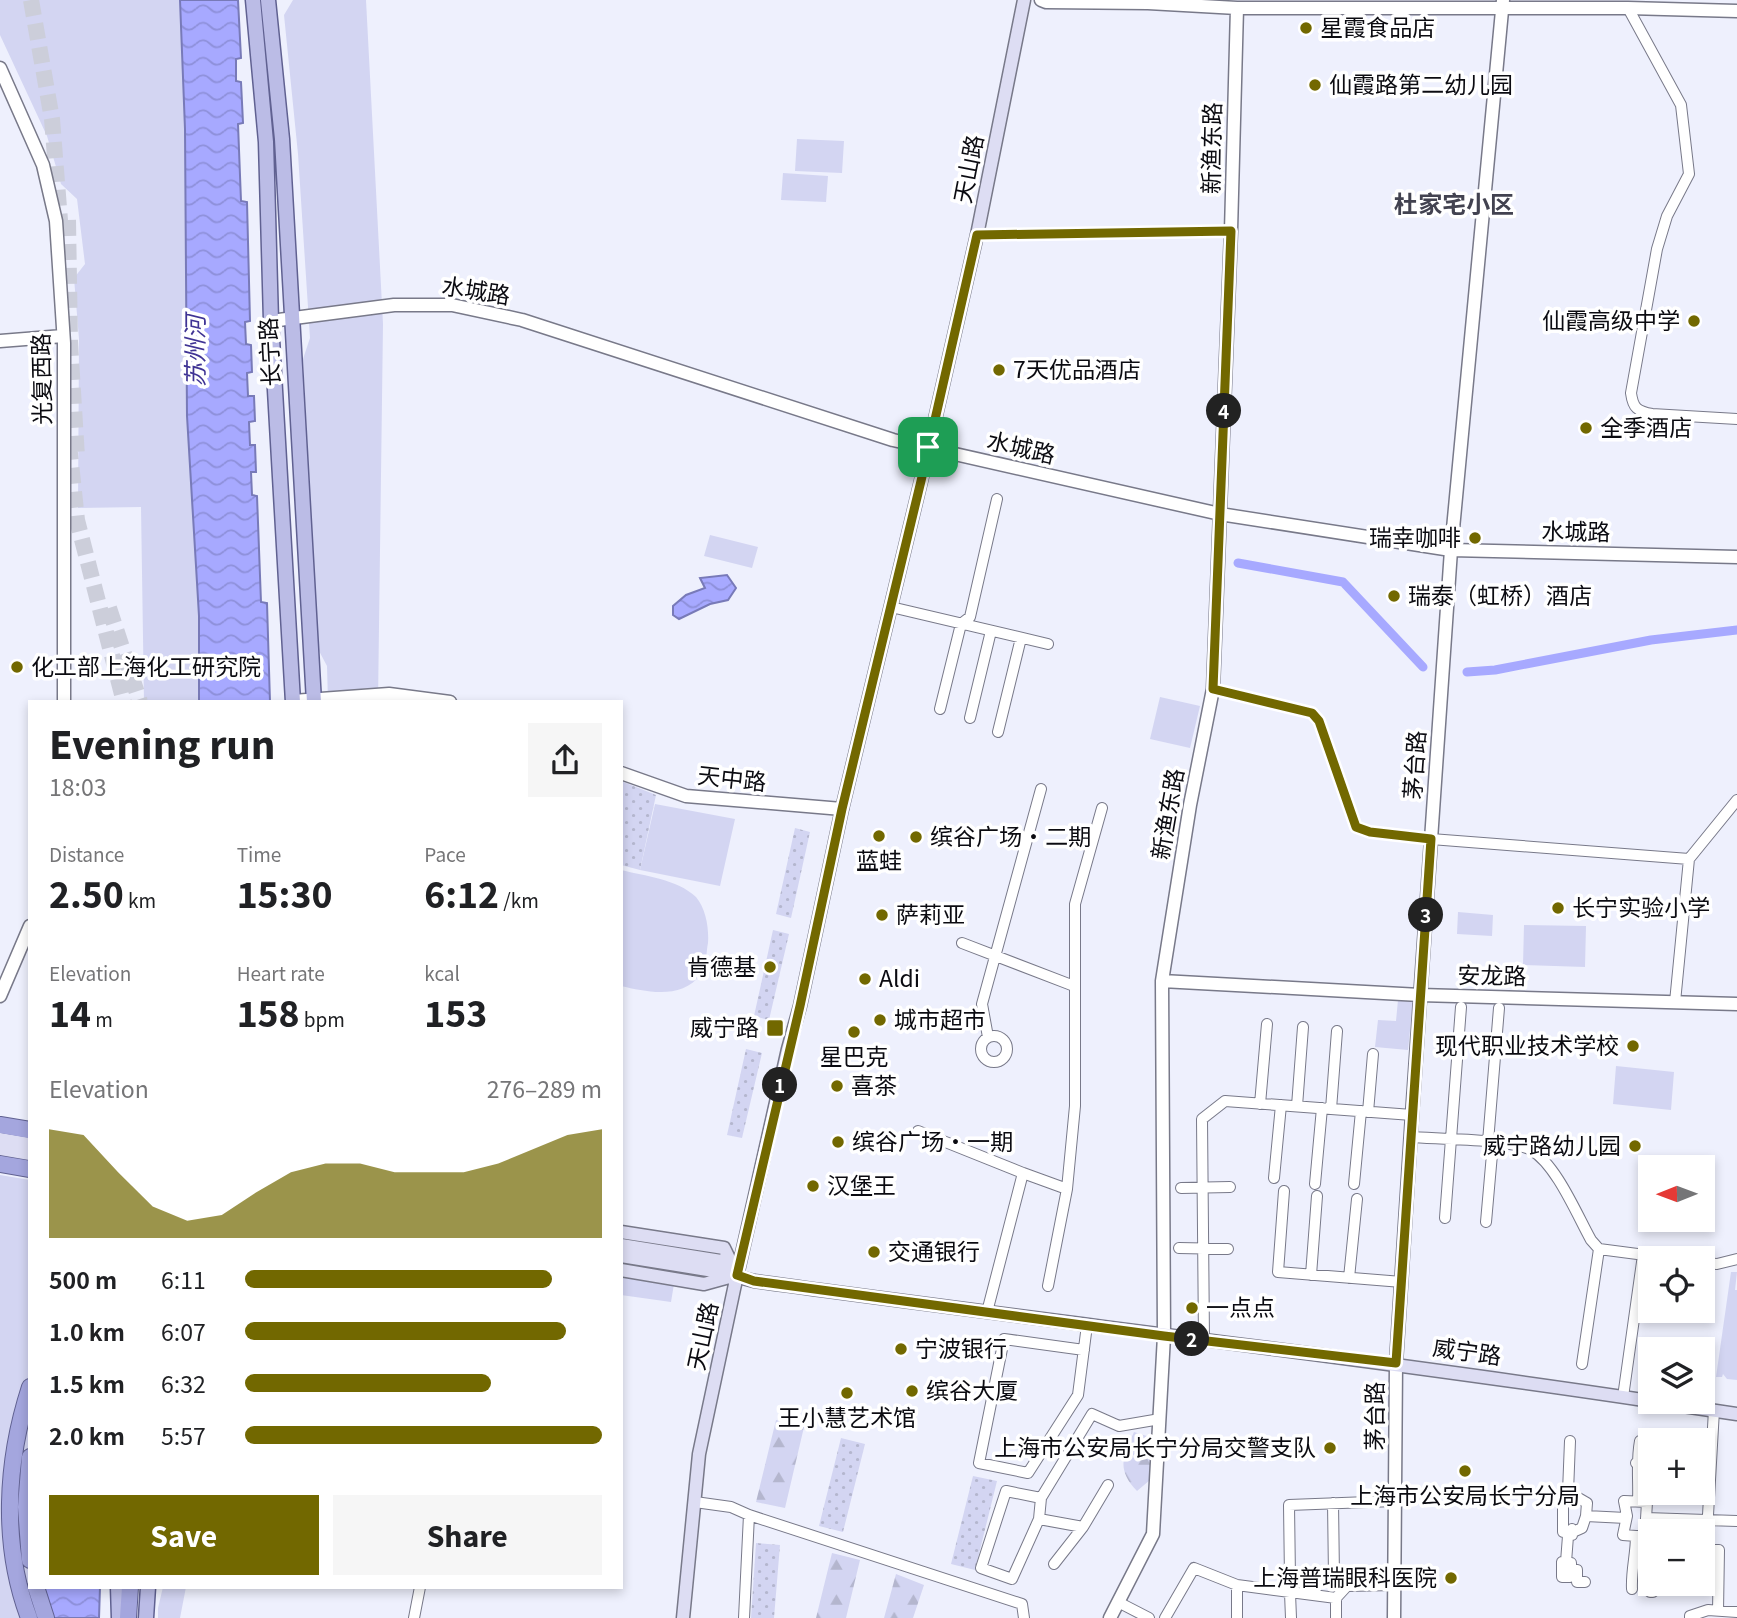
<!DOCTYPE html>
<html lang="en">
<head>
<meta charset="utf-8">
<style>
	:root { --surface:#fff; --page:#f6f6f6; --text:#202124; --muted:#757577; --accent:#726800 }
	body { margin:0; font-family:Georgia,"Noto Sans SC",serif; background:var(--page); color:var(--text); height:100vh; display:flex; flex-direction:column; font-size:26px; white-space:nowrap }
	* { box-sizing:border-box; margin:0 }
	p { font-size:23px; color:var(--muted) }
	.icon { flex:none; width:38px; height:38px; fill:none; stroke:currentColor; stroke-width:2; stroke-linecap:round; stroke-linejoin:round }
	.map { position:relative; flex:1; overflow:hidden }
	.panel { position:absolute; left:28px; top:700px; width:595px; height:889px; display:flex; flex-direction:column; background:var(--surface); border-radius:0px; box-shadow:0 4px 10px #0003 }
	.panel>* { flex:none }
	.needle { width:46px; rotate:269deg }
	.fabs { position:absolute; left:1638px; top:1155px; display:grid; gap:14px }
	.fabs a { display:grid; place-items:center; width:77px; height:77px; border-radius:0px; background:var(--surface); box-shadow:0 4px 10px #0003; font-size:35px }
	.pin { position:absolute; display:grid; place-items:center; width:60px; height:60px; color:#fff; margin:-30px; border-radius:14px; box-shadow:0 4px 10px #0006 }
	.km { position:absolute; width:35px; height:35px; margin:-18px; border-radius:50%; background:#222; color:#fff; font-size:19px; line-height:35px; text-align:center }
	.round { display:grid; place-items:center; flex:none; width:74px; height:74px; border-radius:0px; background:var(--page) }
	.head { display:flex; align-items:center; justify-content:space-between; height:119px; padding:0 21px }
	h1 { font-size:38px; font-weight:800; line-height:52px }
	.stats { display:grid; grid-template-columns:repeat(3,1fr); gap:10px; height:119px; padding:7px 21px }
	.stats div { display:grid; align-content:center }
	.stats b { font-size:35px; font-weight:800 }
	.stats small { font-size:19px; font-weight:400 }
	.stats p { font-size:19px }
	.chart { height:196px; padding:14px 21px }
	.chart p { display:flex; justify-content:space-between }
	.chart svg { width:100%; height:126px; margin-top:7px; fill:var(--accent); opacity:.7 }
	.button { display:flex; gap:14px; margin-top:auto; padding:14px 21px }
	.button a { flex:1; height:80px; border-radius:0px; background:var(--accent); color:#fff; font-size:28px; font-weight:800; line-height:80px; text-align:center }
	.button a+a { background:var(--page); color:var(--text) }
	ul { padding:0 21px; list-style:none; font-size:23px }
	li { display:grid; grid-template-columns:112px 84px 1fr; align-items:center; height:52px }
	li i { height:18px; border-radius:9px; background:var(--accent) }
	.map>svg:first-child { display:block }
	.grass { fill:url(#grass-dots) }
	.forest { fill:url(#forest-firs) }
	.park { fill:#d3d5f2 }
	.water { fill:url(#water-waves); stroke:#787ab8; stroke-width:2 }
	.lines { fill:none; stroke-linecap:round; stroke-linejoin:round }
	.canal { stroke:#a7a9ff; stroke-width:9 }
	.trunk-tunnel { stroke:#ccceda; stroke-width:16; stroke-dasharray:16 8; stroke-linecap:butt }
	.minor-casing { stroke:#787989; stroke-width:12 }
	.tertiary-casing { stroke:#787989; stroke-width:15 }
	.secondary-casing { stroke:#787989; stroke-width:15 }
	.primary-casing { stroke:#606191; stroke-width:17 }
	.trunk-casing { stroke:#606191; stroke-width:18 }
	.minor { stroke:#fff; stroke-width:10 }
	.tertiary { stroke:#fff; stroke-width:12 }
	.secondary { stroke:#ddddf3; stroke-width:12 }
	.primary { stroke:#bbbce6; stroke-width:14 }
	.trunk { stroke:#a4a6de; stroke-width:16 }
	.route-casing { stroke:#fff; stroke-width:14 }
	.route { stroke:#726800; stroke-width:9 }
	.poi-dot { fill:#726800; stroke:#fff; stroke-width:2.5 }
	.labels { text-anchor:middle; stroke-width:7; stroke-linejoin:round; paint-order:stroke }
	.poi-label { font-size:23px; fill:#0b0b11; stroke:#fff; text-anchor:start }
	.street-label { font-size:23px; fill:#0b0b11; stroke:#fff }
	.neighbourhood-label { font-size:24px; font-weight:bold; fill:#424250; stroke:#fff }
	.water-label { font-size:24px; font-style:italic; fill:#3f3394; stroke:#fff }
</style>
</head>
<body>
<div class="map">
<svg width="1737" height="1618" viewBox="0 0 1737 1618">
	<defs>
		<pattern id="grass-dots" width="8" height="8" patternUnits="userSpaceOnUse" patternTransform="scale(1.75)"><rect width="8" height="8" fill="#d3d5f2"/><path d="M2 2h.1M6 6h.1" fill="none" stroke="#b4b6ce" stroke-width="1.8" stroke-linecap="round"/></pattern>
		<pattern id="forest-firs" width="22" height="20" patternUnits="userSpaceOnUse" patternTransform="scale(1.75)"><rect width="22" height="20" fill="#d3d5f2"/><path d="M5 1l3.5 6h-7zM16 11l3.5 6h-7z" fill="#b4b6ce"/></pattern>
		<pattern id="water-waves" width="16" height="10" patternUnits="userSpaceOnUse" patternTransform="scale(1.75)"><rect width="16" height="10" fill="#a7a9ff"/><path d="M0 5q4-4 8 0t8 0" fill="none" stroke="#8e90da"/></pattern>
	</defs>
	<rect width="100%" height="100%" fill="#eef0fd"/>
	<path class="grass" d="M 621,781 L 656,795 L 640,870 L 621,865 Z
		M 795,828 L 810,832 L 791,918 L 776,914 Z
		M 773,930 L 789,934 L 769,1020 L 754,1016 Z
		M 746,1049 L 762,1053 L 742,1138 L 727,1135 Z
		M 841,1438 L 865,1444 L 843,1532 L 819,1526 Z
		M 973,1476 L 997,1481 L 975,1570 L 951,1564 Z
		M 756,1543 L 780,1545 L 774,1618 L 751,1618 Z"/>
	<path class="forest" d="M 776,1420 L 804,1427 L 785,1508 L 756,1502 Z
		M 1134,1432 L 1150,1437 L 1150,1480 L 1137,1491 C 1116,1469 1123,1456 1134,1432 Z
		M 832,1553 L 860,1560 L 846,1618 L 816,1618 Z
		M 896,1574 L 924,1585 L 913,1618 L 884,1618 Z"/>
	<path class="park" d="M 0,0 L 180,0 L 185,129 L 187,416 L 199,616 L 199,702 L 144,702 L 141,507 L 78,508 L 79,339 L 74,278 L 85,264 L 77,199 L 61,184 L 47,136 L 0,35 Z
		M 293,0 L 366,0 L 383,324 L 378,702 L 328,702 L 327,666 L 318,649 L 303,359 L 310,338 L 298,154 L 284,15 Z
		M 797,139 L 844,141 L 842,173 L 795,171 Z
		M 783,173 L 828,176 L 826,202 L 781,200 Z
		M 710,535 L 758,547 L 752,568 L 704,556 Z
		M 1160,697 L 1200,706 L 1190,748 L 1150,739 Z
		M 655,804 L 735,819 L 720,886 L 640,870 Z
		M 621,870 C 645,876 677,879 696,897 C 706,909 709,928 708,943 C 706,952 707,966 701,974 C 682,1000 647,992 621,986 Z
		M 1458,912 L 1493,915 L 1492,936 L 1457,934 Z
		M 1524,925 L 1586,926 L 1585,967 L 1523,965 Z
		M 1398,1000 L 1413,1001 L 1408,1050 L 1375,1047 L 1378,1020 L 1396,1021 Z
		M 1616,1066 L 1674,1072 L 1671,1110 L 1613,1104 Z
		M 0,1175 L 30,1180 L 31,1618 L 0,1618 Z
		M 1731,1272 L 1737,1272 L 1735,1290 L 1737,1290 L 1737,1380 L 1727,1379 L 1723,1374 L 1722,1377 L 1716,1377 Z
		M 621,1275 L 674,1284 L 671,1302 L 621,1295 Z
		M 163,1587 L 186,1587 L 180,1618 L 158,1618 L 158,1608 Z"/>
	<path class="water" d="M 180,0 L 238,0 L 241,58 L 236,59 L 236,81 L 241,82 L 243,123 L 238,124 L 241,201 L 247,202 L 250,321 L 245,322 L 246,344 L 251,345 L 252,372 L 247,373 L 248,396 L 254,396 L 255,421 L 249,422 L 250,445 L 255,445 L 256,472 L 251,472 L 252,495 L 257,496 L 261,602 L 267,603 L 270,702 L 199,702 L 199,616 L 187,416 L 185,129 Z
		M 727,575 L 736,588 L 728,600 L 710,604 L 679,619 L 673,615 L 673,606 L 686,595 L 705,588 L 700,578 Z
		M 38,1587 L 100,1587 L 99,1618 L 39,1618 Z"/>
	<g class="lines">
		<path class="canal" d="M 1238,563 L 1343,582 L 1423,667
			M 1467,672 L 1495,670 L 1651,640 L 1737,630"/>
		<path class="trunk-tunnel" d="M 31,0 L 52,119 L 61,233
			M 68,220 L 70,342 L 77,457
			M 69,444 L 77,520 L 124,702
			M 109,608 L 140,702"/>
		<g class="minor-casing">
			<path id="minor" d="M 1628,8 L 1681,105 L 1689,174 L 1667,216 L 1657,249 L 1631,393 C 1633,408 1637,411 1652,414 L 1737,419
				M 977,235 L 1231,231
				M 891,607 L 1048,644
				M 1213,689 L 1312,713 L 1319,721 L 1356,827 L 1370,832 L 1431,839 L 1689,859
				M 940,709 L 961,624 L 970,617 L 997,499
				M 970,718 L 991,631
				M 998,732 L 1021,638
				M 962,943 L 1074,986
				M 1675,1002 L 1689,859 L 1737,800
				M981 1049a13 13 0 1 1 26 0a13 13 0 1 1-26 0Z
				M 988,1037 L 982,1004 L 1041,789
				M 1260,1104 L 1267,1024
				M 1297,1106 L 1303,1027
				M 1331,1109 L 1337,1031
				M 1368,1112 L 1373,1054
				M 918,1131 L 1023,1173
				M 1411,1137 C 1436,1139 1512,1139 1531,1150 C 1556,1164 1577,1215 1591,1240 L 1599,1249 L 1668,1258
				M 1274,1178 L 1281,1105
				M 1315,1184 L 1322,1108
				M 1354,1184 L 1361,1111
				M 1181,1188 L 1230,1187
				M 1067,1189 L 1075,1106 L 1075,904 L 1102,808
				M 1284,1191 L 1278,1272 L 1402,1282
				M 1445,1218 L 1461,1007
				M 1486,1222 L 1492,1154 L 1488,1142 L 1499,1008
				M 1179,1248 L 1228,1249
				M 1703,1263 L 1717,1264 L 1737,1259
				M 1311,1275 L 1317,1196
				M 1349,1278 L 1357,1199
				M 987,1312 L 1023,1173 L 1067,1189 L 1048,1286
				M 1204,1340 L 1202,1119 L 1225,1101 L 1412,1115
				M 1084,1350 L 1004,1339 L 979,1463 L 1028,1473 L 1078,1395 L 1087,1325
				M 1582,1364 L 1599,1249
				M 1623,1397 L 1643,1255
				M 1714,1410 L 1706,1550 L 1719,1550 L 1718,1611
				M 1636,1463 L 1650,1463
				M 1108,1485 L 1083,1527 L 1039,1519 L 1012,1579 L 981,1568 L 1006,1491 L 1041,1498 L 1092,1414 L 1119,1426 L 1160,1419
				M 1568,1492 L 1570,1441
				M 1638,1501 C 1639,1480 1636,1462 1640,1441
				M 695,1502 L 731,1507 L 749,1515 L 1022,1604 L 1024,1618
				M 1333,1503 L 1334,1576
				M 1586,1516 L 1626,1518
				M 1646,1518 L 1737,1521
				M 1039,1519 L 1041,1498
				M 1563,1532 L 1563,1496 L 1568,1492 L 1587,1503 L 1586,1516 L 1582,1528 L 1573,1532
				M 1566,1562 L 1568,1536 L 1572,1535 L 1572,1529
				M 1054,1564 L 1083,1527
				M 1571,1569 L 1571,1563 L 1562,1562 L 1562,1577 L 1570,1577 L 1571,1569 L 1577,1570 L 1577,1582 L 1585,1582
				M 1650,1575 L 1650,1592 L 1653,1592
				M 1290,1578 L 1289,1505 L 1395,1501
				M 1632,1589 C 1631,1571 1636,1554 1636,1536 L 1623,1535 L 1627,1516 L 1624,1501 L 1647,1502 L 1645,1536 L 1636,1536
				M 1290,1593 L 1291,1618
				M 1336,1598 L 1347,1586 L 1395,1585
				M 1118,1602 L 1149,1618
				M 414,1618 L 420,1587
				M 744,1618 L 749,1515
				M 1165,1618 L 1194,1568 L 1237,1585 L 1336,1598 L 1336,1618
				M 1237,1618 L 1237,1585
				M 1690,1618 L 1690,1616 L 1708,1610 L 1737,1612"/>
		</g>
		<g class="tertiary-casing">
			<path id="tertiary" d="M 1041,0 L 1046,2 L 1148,3 L 1237,8 L 1628,8 L 1737,11
				M 0,68 L 43,165 L 56,221 L 64,343 L 64,702
				M 271,321 L 394,305 L 452,305 L 522,320 L 893,440 L 1220,514 L 1451,550 L 1737,557
				M 0,341 L 63,336
				M 293,701 L 389,694 L 450,702
				M 621,773 L 686,796 L 842,809
				M 1162,981 L 1420,995 L 1737,1004
				M 0,996 L 30,926
				M 1110,1618 L 1153,1534 L 1164,1336 L 1162,981 L 1190,805 L 1213,689 L 1231,231 L 1237,8
				M 1394,1618 L 1396,1363 L 1412,1115 L 1451,550 L 1503,0"/>
		</g>
		<g class="secondary-casing">
			<path id="secondary" d="M 0,1139 L 30,1144
				M 0,1149 L 30,1154
				M 621,1232 L 724,1248 L 737,1275
				M 621,1245 L 721,1261 L 731,1270
				M 621,1256 L 720,1272 L 754,1281 C 1052,1322 1352,1356 1650,1401
				M 621,1270 L 704,1284 L 733,1276
				M 1656,1402 L 1737,1414
				M 683,1618 L 699,1454 L 734,1289 L 788,1049 L 800,1006 L 842,809 L 921,481 L 977,235 L 1024,0"/>
		</g>
		<g class="primary-casing">
			<path id="primary" d="M 253,0 L 266,142 L 271,321 L 293,702
				M 268,0 L 282,139 L 314,702
				M 118,1587 L 119,1618
				M 146,1618 L 148,1587"/>
		</g>
		<g class="trunk-casing">
			<path id="trunk" d="M 0,1125 L 30,1130
				M 0,1164 L 30,1169
				M 30,1457 L 26,1507 L 30,1560
				M 36,1587 L 46,1618
				M 29,1618 C 1,1544 6,1461 30,1387
				M 128,1618 L 130,1587"/>
		</g>
		<use href="#minor" class="minor"/>
		<use href="#tertiary" class="tertiary"/>
		<use href="#secondary" class="secondary"/>
		<use href="#primary" class="primary"/>
		<use href="#trunk" class="trunk"/>
	</g>
	<g class="lines">
		<g class="route-casing">
			<path id="route" d="M 1231,231 L 1213,689 L 1312,713 L 1319,721 L 1356,827 L 1370,832 L 1431,839 L 1396,1363 L 1164,1336 L 754,1281 L 737,1275 L 800,1006 L 842,809 L 921,481 L 977,235 Z"/>
		</g>
		<use href="#route" class="route"/>
	</g>
	<g class="poi-dot">
		<circle cx="1306" cy="28" r="7"/>
		<circle cx="1315" cy="85" r="7"/>
		<circle cx="1694" cy="321" r="7"/>
		<circle cx="999" cy="370" r="7"/>
		<circle cx="1586" cy="428" r="7"/>
		<circle cx="1475" cy="538" r="7"/>
		<circle cx="1394" cy="596" r="7"/>
		<circle cx="17" cy="667" r="7"/>
		<circle cx="879" cy="836" r="7"/>
		<circle cx="916" cy="837" r="7"/>
		<circle cx="1558" cy="908" r="7"/>
		<circle cx="882" cy="915" r="7"/>
		<circle cx="770" cy="967" r="7"/>
		<circle cx="865" cy="979" r="7"/>
		<circle cx="880" cy="1020" r="7"/>
		<rect x="766" y="1019" width="18" height="18" rx="3.5"/>
		<circle cx="854" cy="1032" r="7"/>
		<circle cx="1633" cy="1046" r="7"/>
		<circle cx="837" cy="1086" r="7"/>
		<circle cx="838" cy="1142" r="7"/>
		<circle cx="1635" cy="1146" r="7"/>
		<circle cx="813" cy="1186" r="7"/>
		<circle cx="874" cy="1252" r="7"/>
		<circle cx="1192" cy="1308" r="7"/>
		<circle cx="901" cy="1349" r="7"/>
		<circle cx="912" cy="1391" r="7"/>
		<circle cx="847" cy="1393" r="7"/>
		<circle cx="1330" cy="1448" r="7"/>
		<circle cx="1465" cy="1471" r="7"/>
		<circle cx="1451" cy="1578" r="7"/>
	</g>
	<g class="labels">
		<g class="poi-label">
			<text x="1320" y="36">星霞食品店</text>
			<text x="1329" y="93">仙霞路第二幼儿园</text>
			<text x="1680" y="329" text-anchor="end">仙霞高级中学</text>
			<text x="1013" y="378">7天优品酒店</text>
			<text x="1600" y="436">全季酒店</text>
			<text x="1461" y="546" text-anchor="end">瑞幸咖啡</text>
			<text x="1408" y="604">瑞泰（虹桥）酒店</text>
			<text x="31" y="675">化工部上海化工研究院</text>
			<text x="930" y="845">缤谷广场·二期</text>
			<text x="879" y="869" text-anchor="middle">蓝蛙</text>
			<text x="1572" y="916">长宁实验小学</text>
			<text x="896" y="923">萨莉亚</text>
			<text x="756" y="975" text-anchor="end">肯德基</text>
			<text x="879" y="987">Aldi</text>
			<text x="894" y="1028">城市超市</text>
			<text x="759" y="1036" text-anchor="end">威宁路</text>
			<text x="1619" y="1054" text-anchor="end">现代职业技术学校</text>
			<text x="854" y="1065" text-anchor="middle">星巴克</text>
			<text x="851" y="1094">喜茶</text>
			<text x="852" y="1150">缤谷广场·一期</text>
			<text x="1621" y="1154" text-anchor="end">威宁路幼儿园</text>
			<text x="827" y="1194">汉堡王</text>
			<text x="888" y="1260">交通银行</text>
			<text x="1206" y="1316">一点点</text>
			<text x="915" y="1357">宁波银行</text>
			<text x="926" y="1399">缤谷大厦</text>
			<text x="847" y="1426" text-anchor="middle">王小慧艺术馆</text>
			<text x="1316" y="1456" text-anchor="end">上海市公安局长宁分局交警支队</text>
			<text x="1465" y="1504" text-anchor="middle">上海市公安局长宁分局</text>
			<text x="1437" y="1586" text-anchor="end">上海普瑞眼科医院</text>
		</g>
		<g class="street-label">
			<text transform="translate(1212 148) rotate(-89)" y="8">新渔东路</text>
			<text transform="translate(969 169) rotate(-79)" y="8">天山路</text>
			<text transform="translate(476 291) rotate(9)" y="8">水城路</text>
			<text transform="translate(270 352) rotate(-93)" y="8">长宁路</text>
			<text transform="translate(42 379) rotate(-91)" y="8">光复西路</text>
			<text transform="translate(1021 448) rotate(13)" y="8">水城路</text>
			<text transform="translate(1576 532) rotate(1)" y="8">水城路</text>
			<text transform="translate(1415 765) rotate(-86)" y="8">茅台路</text>
			<text transform="translate(732 779) rotate(6)" y="8">天中路</text>
			<text transform="translate(1168 814) rotate(-80)" y="8">新渔东路</text>
			<text transform="translate(1492 976) rotate(1)" y="8">安龙路</text>
			<text transform="translate(703 1336) rotate(-78)" y="8">天山路</text>
			<text transform="translate(1467 1352) rotate(8)" y="8">威宁路</text>
			<text transform="translate(1375 1416) rotate(-90)" y="8">茅台路</text>
		</g>
		<g class="neighbourhood-label">
			<text x="1454" y="213">杜家宅小区</text>
		</g>
		<g class="water-label">
			<text transform="translate(196 351) rotate(-90)" y="8">苏州河</text>
		</g>
	</g>
</svg>
<div class="fabs">
<a><svg class="needle" viewBox="-14 -14 28 28"><path d="M0-13l5 13h-10z" fill="#e53935"/><path d="M0 13l5-13h-10z" fill="#757577"/></svg></a>
<a><svg class="icon" aria-label="locate" viewBox="0 0 24 24"><circle cx="12" cy="12" r="6"/><path d="M12 2v4M12 18v4M2 12h4M18 12h4"/></svg></a>
<a><svg class="icon" aria-label="layers" viewBox="0 0 24 24"><path d="M12 4l9 5-9 5-9-5zM3 14l9 5 9-5"/></svg></a>
<a>+</a>
<a>−</a>
</div>
<div class="pin" style="left:928px;top:447px;background:#1e9e55"><svg class="icon" aria-label="arrive" viewBox="0 0 24 24"><path d="M6 21V4h12l-3 4 3 4H6"/></svg></div>
<b class="km" style="left:780px;top:1085px">1</b>
<b class="km" style="left:1192px;top:1339px">2</b>
<b class="km" style="left:1426px;top:915px">3</b>
<b class="km" style="left:1224px;top:411px">4</b>
<section class="panel">
<div class="head"><div><h1>Evening run</h1><p>18:03</p></div><a class="round"><svg class="icon" aria-label="share" viewBox="0 0 24 24"><path d="M12 15V3M7 8l5-5 5 5M5 13v7h14v-7"/></svg></a></div>
<div class="stats">
<div><p>Distance</p><b>2.50<small> km</small></b></div>
<div><p>Time</p><b>15:30</b></div>
<div><p>Pace</p><b>6:12<small> /km</small></b></div>
</div>
<div class="stats">
<div><p>Elevation</p><b>14<small> m</small></b></div>
<div><p>Heart rate</p><b>158<small> bpm</small></b></div>
<div><p>kcal</p><b>153</b></div>
</div>
<div class="chart"><p><span>Elevation</span>276–289 m</p>
<svg viewBox="0 0 160 44" preserveAspectRatio="none"><path d="M0 44V6L10 8L20 21L30 33L40 38L50 36L60 28L70 21L80 18L90 18L100 21L110 21L120 21L130 18L140 13L150 8L160 6V44z"/></svg>
</div>
<ul>
<li><b>500 m</b>6:11<i style="width:86%"></i></li>
<li><b>1.0 km</b>6:07<i style="width:90%"></i></li>
<li><b>1.5 km</b>6:32<i style="width:69%"></i></li>
<li><b>2.0 km</b>5:57<i style="width:100%"></i></li>
</ul>
<div class="button"><a>Save</a><a>Share</a></div>
</section>
</div>
</body>
</html>
